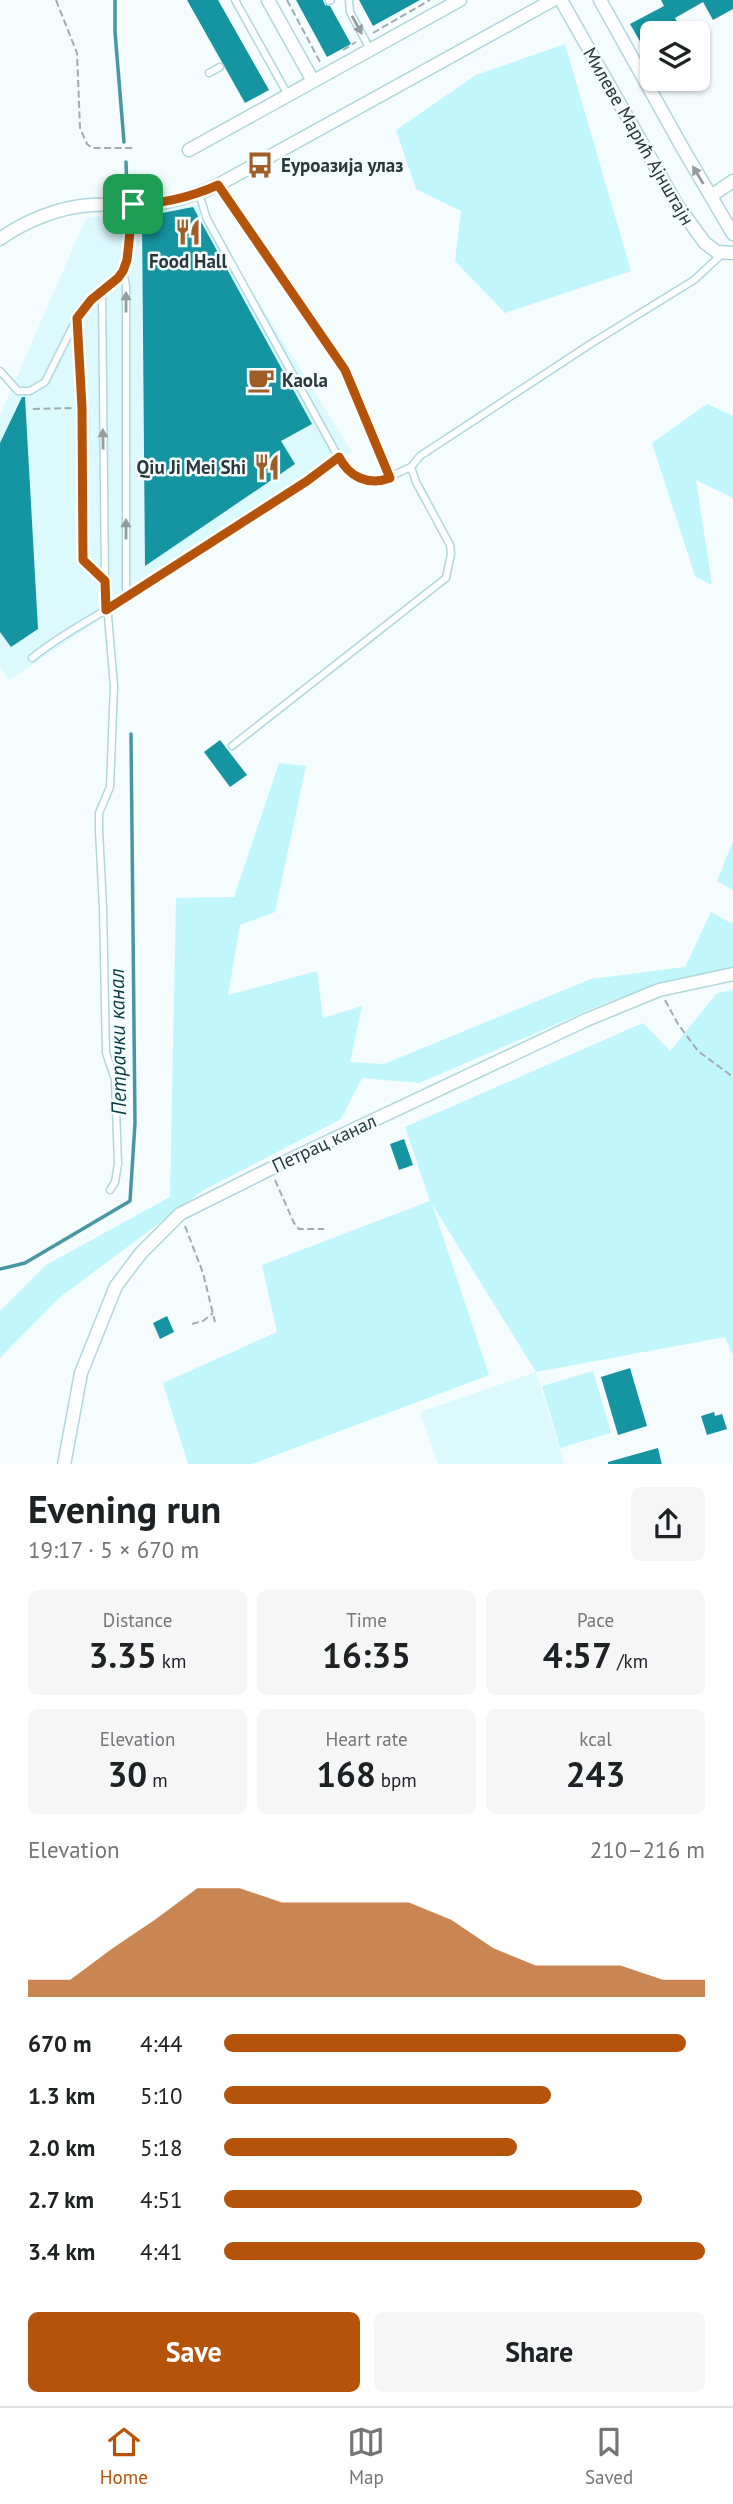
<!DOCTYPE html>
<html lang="en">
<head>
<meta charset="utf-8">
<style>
	:root { --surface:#fff; --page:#f6f6f6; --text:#202124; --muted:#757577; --line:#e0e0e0; --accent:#b45309 }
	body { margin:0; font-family:"PT Sans",sans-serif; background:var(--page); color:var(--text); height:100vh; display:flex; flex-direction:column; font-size:26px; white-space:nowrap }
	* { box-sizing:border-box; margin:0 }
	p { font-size:23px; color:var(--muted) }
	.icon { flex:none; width:38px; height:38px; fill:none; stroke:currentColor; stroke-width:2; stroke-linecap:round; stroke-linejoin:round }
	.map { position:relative; height:1464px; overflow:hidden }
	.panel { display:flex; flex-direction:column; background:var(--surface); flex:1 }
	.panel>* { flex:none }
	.tools { position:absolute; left:640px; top:21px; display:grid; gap:14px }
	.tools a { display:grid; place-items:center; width:70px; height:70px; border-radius:10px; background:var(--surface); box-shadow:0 2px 5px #0004; font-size:35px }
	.pin { position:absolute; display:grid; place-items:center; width:60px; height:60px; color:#fff; margin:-30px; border-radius:14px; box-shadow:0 4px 10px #0006 }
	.round { display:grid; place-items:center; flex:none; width:74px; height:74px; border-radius:10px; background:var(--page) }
	.overview { display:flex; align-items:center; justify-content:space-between; height:119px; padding:0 28px }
	h1 { font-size:38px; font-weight:800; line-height:52px }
	.stats { display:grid; grid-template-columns:repeat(3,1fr); gap:10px; height:119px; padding:7px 28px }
	.stats div { display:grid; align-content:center; border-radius:10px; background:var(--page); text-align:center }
	.stats b { font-size:35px; font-weight:800 }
	.stats small { font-size:19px; font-weight:400 }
	.stats p { font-size:19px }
	.chart { height:196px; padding:14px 28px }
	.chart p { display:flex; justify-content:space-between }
	.chart svg { width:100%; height:126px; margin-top:7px; fill:var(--accent); opacity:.7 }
	.primary-button { display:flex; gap:14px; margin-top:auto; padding:14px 28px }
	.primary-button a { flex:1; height:80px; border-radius:10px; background:var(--accent); color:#fff; font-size:28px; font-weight:800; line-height:80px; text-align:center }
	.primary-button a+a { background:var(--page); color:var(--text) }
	ul { padding:0 28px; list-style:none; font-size:23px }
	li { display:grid; grid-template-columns:112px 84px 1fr; align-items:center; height:52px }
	li i { height:18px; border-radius:9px; background:var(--accent) }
	.menu { display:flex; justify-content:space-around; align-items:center; height:98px; border-top:2px solid var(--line); background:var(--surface); font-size:19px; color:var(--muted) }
	.menu a { display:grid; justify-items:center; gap:4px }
	.menu .active { color:var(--accent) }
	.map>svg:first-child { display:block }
	.built { fill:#dcf9fd }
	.green { fill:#c2f6fd }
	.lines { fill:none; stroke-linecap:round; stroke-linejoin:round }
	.stream { stroke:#4797a3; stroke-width:3.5 }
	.building { fill:#1594a1 }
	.lane-casing { stroke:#b0d7dc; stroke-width:9 }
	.street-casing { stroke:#b0d7dc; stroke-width:15 }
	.path { stroke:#a1acae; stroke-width:2; stroke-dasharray:7 3.5; stroke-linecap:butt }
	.lane { stroke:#fff; stroke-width:6 }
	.street { stroke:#fff; stroke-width:12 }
	.oneway { fill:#949c9d }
	.route-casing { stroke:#fff; stroke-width:14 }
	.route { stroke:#b45309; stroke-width:9 }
	.labels { text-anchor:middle; stroke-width:5; stroke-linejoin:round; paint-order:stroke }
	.street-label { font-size:19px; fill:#29383b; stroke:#f4fcfd }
	.poi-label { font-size:19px; font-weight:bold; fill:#29383b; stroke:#f4fcfd; text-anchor:start }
	.water-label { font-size:21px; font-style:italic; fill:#073b42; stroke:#f4fcfd }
</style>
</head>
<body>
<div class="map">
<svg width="733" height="1465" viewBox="0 0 733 1465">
	<rect width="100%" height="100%" fill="#f4fcfd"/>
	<path class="built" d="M 198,205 L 352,452 L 9,680 L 0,667 L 0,416 L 86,218 Z
		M 536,1372 L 564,1464 L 438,1464 L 420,1412 Z"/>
	<path class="green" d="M 565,44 L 631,271 L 505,313 L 455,261 L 461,211 L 416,189 L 396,130 L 476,75 Z
		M 707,404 L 733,416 L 733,498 L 696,480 L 712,585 L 695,576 L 652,443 Z
		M 279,763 L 306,766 L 275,912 L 240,925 L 228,995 L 317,971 L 323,1018 L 362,1006 L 350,1062 L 384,1064 L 591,979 L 685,967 L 711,912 L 733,924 L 733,967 L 615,999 L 419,1083 L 362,1078 L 341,1119 L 202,1191 L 59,1298 L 0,1358 L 0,1311 L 46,1265 L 170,1197 L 176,898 L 234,897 Z
		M 733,841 L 733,890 L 717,881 Z
		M 733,990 L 733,1356 L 725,1337 L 536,1372 L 432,1204 L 489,1375 L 252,1464 L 188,1464 L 163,1383 L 277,1332 L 262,1265 L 430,1201 L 405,1127 L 643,1023 L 670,1051 L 717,993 Z
		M 593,1371 L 611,1433 L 560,1448 L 542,1386 Z"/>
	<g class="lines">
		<path class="stream" d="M 115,0 L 115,32 L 124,142
			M 126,162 L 127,194
			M 0,1269 L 25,1263 L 130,1201 L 135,1123 L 131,734"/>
	</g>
	<path class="building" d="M 187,0 L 218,0 L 269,90 L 245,103 Z
		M 296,0 L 323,0 L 325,5 L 330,6 L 351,44 L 327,57 Z
		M 359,0 L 420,0 L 373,26 Z
		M 661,0 L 733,0 L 733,9 L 713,20 L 703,2 L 675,18 L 683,33 L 653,33 L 653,64 L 630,24 L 664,6 Z
		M 193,207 L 312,424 L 281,441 L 295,464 L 145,566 L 142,217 Z
		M 22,397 L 25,397 L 38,629 L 11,647 L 0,632 L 0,443 Z
		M 220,740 L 247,775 L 230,787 L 204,752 Z
		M 404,1139 L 413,1165 L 399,1170 L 390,1144 Z
		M 167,1316 L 174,1332 L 160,1339 L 153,1323 Z
		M 630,1368 L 647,1426 L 618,1435 L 601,1377 Z
		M 714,1412 L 715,1416 L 722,1414 L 727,1429 L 707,1435 L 701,1416 Z
		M 658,1448 L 662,1465 L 608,1465 L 608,1462 Z"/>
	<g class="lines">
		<g class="lane-casing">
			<path id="lane" d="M 235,0 L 288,95
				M 349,0 L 350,12 L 370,49
				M 329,1 L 331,0
				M 209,73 L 220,67
				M 218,186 L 345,370 L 390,478
				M 199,194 L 207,219 L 345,469 L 354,476 L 376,483 L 411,467
				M 123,271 L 126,286 L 126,598
				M 102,290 L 105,581
				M 77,318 L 82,408 L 83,560 L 105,581 L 114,686 L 110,787 L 99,813 L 99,830 L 103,908 L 106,1053 L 115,1079 L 118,1164 L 115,1182 L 110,1190
				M 0,371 L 18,391 L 30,391 L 45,382 L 77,318 L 91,300 L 119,278 L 126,260 L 133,204
				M 32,658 C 61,634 96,617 127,597 C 198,551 271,507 339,457
				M 232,746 L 446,578 L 451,554 L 450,545 L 416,482 L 411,467 L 420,456 L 592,343 L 694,280 L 722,254"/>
		</g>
		<g class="street-casing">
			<path id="street" d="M 268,0 L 313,81
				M 561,0 L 677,205 L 705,243 L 717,252 L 733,253
				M 600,0 L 682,147 L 733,234
				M 189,150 L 460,0
				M 711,196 L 733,181
				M 0,239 C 25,221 59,207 91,205 C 110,204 130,205 150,204 C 174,202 196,195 218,185 L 553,0
				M 64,1465 L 81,1373 L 116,1286 L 141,1253 L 180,1214 L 270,1169 L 586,1020 L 659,990 L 733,974"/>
		</g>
		<path class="path" d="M 56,0 L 77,53 L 80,128 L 87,144 L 92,148 L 135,148
			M 287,0 L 320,62
			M 373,33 L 430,0
			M 343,50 L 356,42
			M 33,409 L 73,408
			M 665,1000 L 678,1024 L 698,1051 L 733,1077
			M 275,1180 L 294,1223 L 299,1229 L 324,1229
			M 185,1226 L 203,1273 L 215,1322
			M 192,1324 L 203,1321 L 213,1313"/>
		<use href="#lane" class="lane"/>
		<use href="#street" class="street"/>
	</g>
	<defs><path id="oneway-solid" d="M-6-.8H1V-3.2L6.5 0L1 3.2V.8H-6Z" transform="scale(1.75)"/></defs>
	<g class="oneway">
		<use href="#oneway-solid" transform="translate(357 25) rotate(61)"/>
		<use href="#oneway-solid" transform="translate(698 175) rotate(-121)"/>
		<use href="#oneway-solid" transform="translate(126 302) rotate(-90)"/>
		<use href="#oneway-solid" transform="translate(103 439) rotate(-91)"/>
		<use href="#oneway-solid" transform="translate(126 529) rotate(-90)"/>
	</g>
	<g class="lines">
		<g class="route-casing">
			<path id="route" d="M 218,185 L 345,370 L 390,478 C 368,486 349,477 339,457 L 307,481 L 106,610 L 105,581 L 83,560 L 82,408 L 77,318 L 91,300 L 118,278 L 123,271 L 127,260 L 133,204 C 163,204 191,197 218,185 Z"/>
		</g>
		<use href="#route" class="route"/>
	</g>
	<defs>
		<g id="bus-bare" transform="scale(2.1)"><path d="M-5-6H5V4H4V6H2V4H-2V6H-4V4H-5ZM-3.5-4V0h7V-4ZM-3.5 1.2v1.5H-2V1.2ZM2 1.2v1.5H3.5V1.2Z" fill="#9e5e28" stroke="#f4fcfd" stroke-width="2.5" paint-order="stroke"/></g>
		<g id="restaurant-bare" transform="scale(2.1)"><path d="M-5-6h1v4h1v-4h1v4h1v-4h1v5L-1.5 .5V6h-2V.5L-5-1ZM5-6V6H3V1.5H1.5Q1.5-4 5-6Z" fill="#9e5e28" stroke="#f4fcfd" stroke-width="2.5" paint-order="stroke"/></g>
		<g id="cafe-bare" transform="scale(2.1)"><path d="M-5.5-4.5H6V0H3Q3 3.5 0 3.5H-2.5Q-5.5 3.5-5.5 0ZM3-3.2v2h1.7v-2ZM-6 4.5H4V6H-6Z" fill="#9e5e28" stroke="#f4fcfd" stroke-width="2.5" paint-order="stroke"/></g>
	</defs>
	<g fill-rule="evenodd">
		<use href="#bus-bare" x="260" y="165"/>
		<use href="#restaurant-bare" x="188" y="232"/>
		<use href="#cafe-bare" x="261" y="380"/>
		<use href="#restaurant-bare" x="267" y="467"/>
	</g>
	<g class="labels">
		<g class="street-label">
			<text transform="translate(639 136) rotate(60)" y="7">Милеве Марић Ајнштајн</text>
			<text transform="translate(324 1143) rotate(-25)" y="7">Петрац канал</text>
		</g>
		<g class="poi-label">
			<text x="281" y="172">Еуроазија улаз</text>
			<text x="188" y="268" text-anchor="middle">Food Hall</text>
			<text x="282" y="387">Kaola</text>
			<text x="246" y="474" text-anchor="end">Qiu Ji Mei Shi</text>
		</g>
		<g class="water-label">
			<text transform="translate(118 1042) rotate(-91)" y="7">Петрачки канал</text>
		</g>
	</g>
</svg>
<div class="tools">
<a><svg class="icon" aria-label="layers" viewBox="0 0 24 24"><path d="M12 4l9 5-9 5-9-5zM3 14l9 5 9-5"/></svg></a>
</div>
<div class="pin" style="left:133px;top:204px;background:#1e9e55"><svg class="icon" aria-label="arrive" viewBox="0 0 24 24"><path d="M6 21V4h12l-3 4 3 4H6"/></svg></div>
</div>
<section class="panel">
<div class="overview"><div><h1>Evening run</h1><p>19:17 · 5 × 670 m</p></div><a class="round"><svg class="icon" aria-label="share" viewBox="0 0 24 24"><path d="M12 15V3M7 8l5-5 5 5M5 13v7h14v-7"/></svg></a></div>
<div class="stats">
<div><p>Distance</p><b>3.35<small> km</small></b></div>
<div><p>Time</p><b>16:35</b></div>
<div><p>Pace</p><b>4:57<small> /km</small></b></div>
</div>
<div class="stats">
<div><p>Elevation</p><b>30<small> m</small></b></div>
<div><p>Heart rate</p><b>168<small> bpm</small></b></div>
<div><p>kcal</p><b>243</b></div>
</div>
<div class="chart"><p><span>Elevation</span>210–216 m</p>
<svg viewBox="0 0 160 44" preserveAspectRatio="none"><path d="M0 44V38L10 38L20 27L30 17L40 6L50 6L60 11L70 11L80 11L90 11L100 17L110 27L120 33L130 33L140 33L150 38L160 38V44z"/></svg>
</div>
<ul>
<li><b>670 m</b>4:44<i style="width:96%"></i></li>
<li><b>1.3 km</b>5:10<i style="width:68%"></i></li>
<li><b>2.0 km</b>5:18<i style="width:61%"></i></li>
<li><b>2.7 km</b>4:51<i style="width:87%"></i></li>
<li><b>3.4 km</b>4:41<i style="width:100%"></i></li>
</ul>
<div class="primary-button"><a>Save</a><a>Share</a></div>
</section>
<nav class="menu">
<a class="active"><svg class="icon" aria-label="home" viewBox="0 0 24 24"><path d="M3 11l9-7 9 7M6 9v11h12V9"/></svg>Home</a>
<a><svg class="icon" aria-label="map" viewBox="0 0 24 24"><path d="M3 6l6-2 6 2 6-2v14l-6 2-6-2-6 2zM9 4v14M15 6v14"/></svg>Map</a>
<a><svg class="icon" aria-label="saved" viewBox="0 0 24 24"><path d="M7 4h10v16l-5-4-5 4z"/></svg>Saved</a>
</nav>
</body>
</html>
